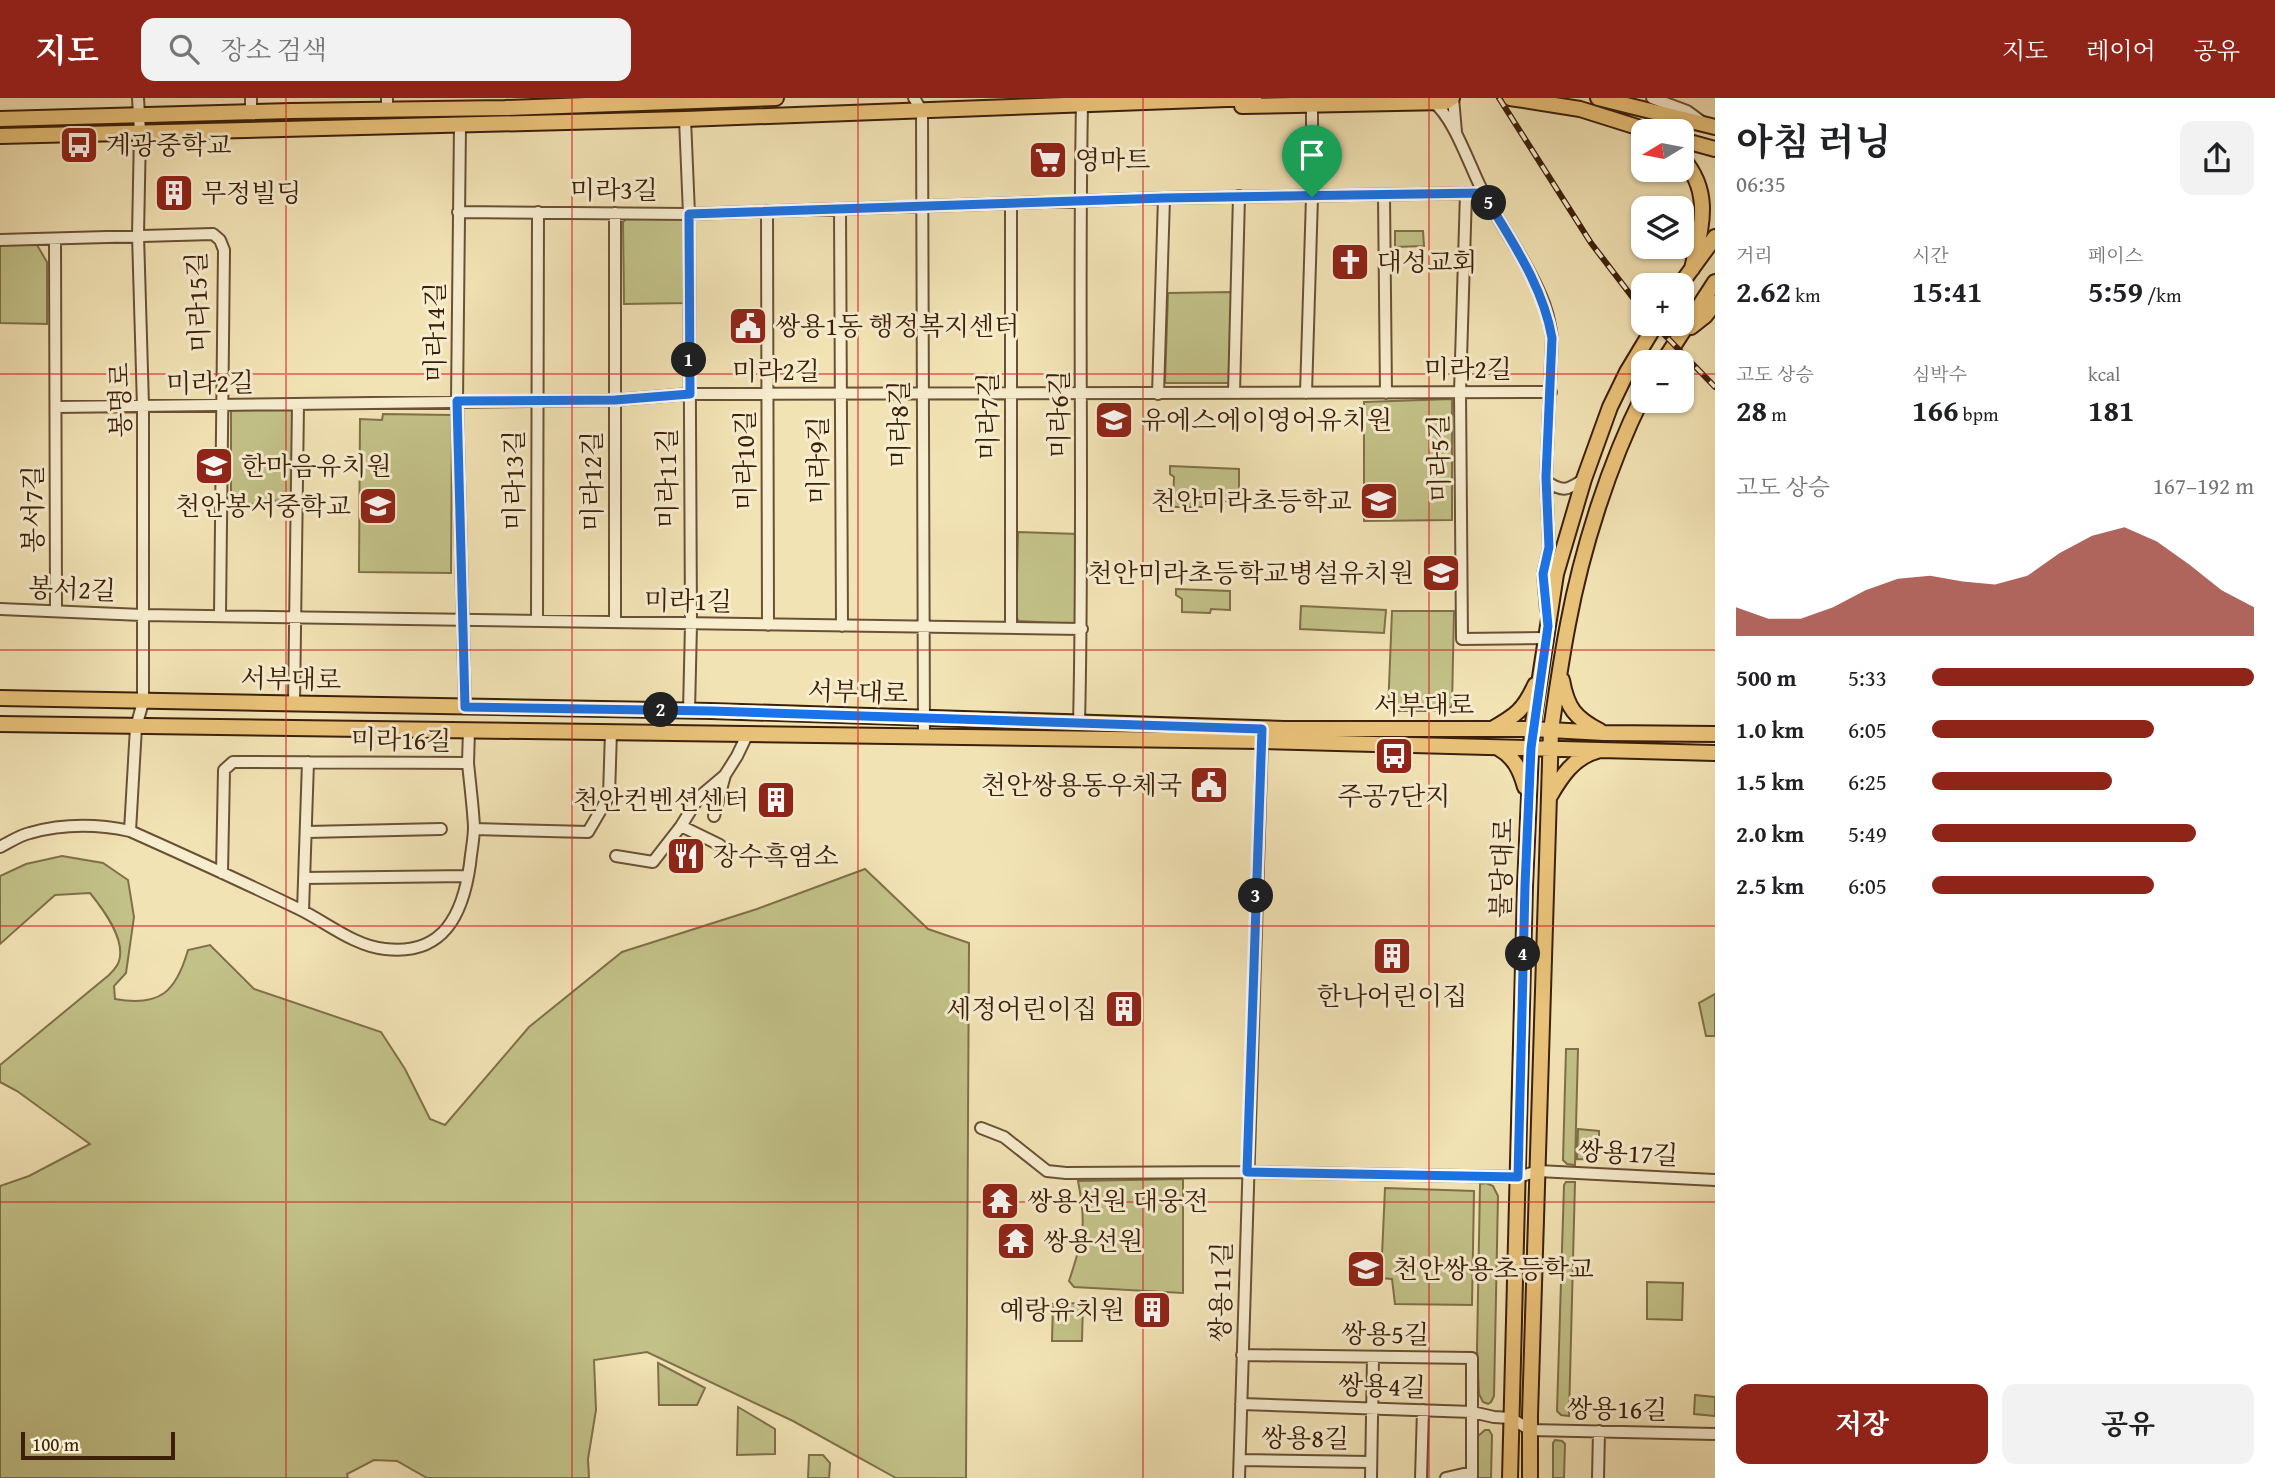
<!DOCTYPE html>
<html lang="ko">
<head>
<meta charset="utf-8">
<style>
	:root { --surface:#fff; --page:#f2f2f2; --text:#202124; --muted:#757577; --accent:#8f2418 }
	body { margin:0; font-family:"Gentium Book Plus","Noto Serif KR",serif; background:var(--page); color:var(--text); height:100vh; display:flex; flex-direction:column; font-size:26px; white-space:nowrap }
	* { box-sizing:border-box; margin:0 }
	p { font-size:23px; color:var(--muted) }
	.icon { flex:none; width:38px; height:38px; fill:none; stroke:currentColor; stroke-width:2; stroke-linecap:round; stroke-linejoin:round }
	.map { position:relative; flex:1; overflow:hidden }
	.sheet { display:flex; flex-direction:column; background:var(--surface); width:560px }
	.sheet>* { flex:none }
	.needle { width:46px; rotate:260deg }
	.fabs { position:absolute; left:1631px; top:21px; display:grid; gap:14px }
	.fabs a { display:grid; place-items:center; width:63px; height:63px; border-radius:14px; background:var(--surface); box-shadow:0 2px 5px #0004; font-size:35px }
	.scale { position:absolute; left:21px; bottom:18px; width:154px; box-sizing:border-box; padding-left:7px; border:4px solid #3d200a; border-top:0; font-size:19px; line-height:24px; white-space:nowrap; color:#3d200a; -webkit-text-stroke:5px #f7edcf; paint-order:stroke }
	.pin { position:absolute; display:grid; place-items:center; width:60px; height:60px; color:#fff; margin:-72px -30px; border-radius:50% 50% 50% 0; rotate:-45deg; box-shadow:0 0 7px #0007 }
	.pin .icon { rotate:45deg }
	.km { position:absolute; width:35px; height:35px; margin:-18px; border-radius:50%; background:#222; color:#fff; font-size:19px; line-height:35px; text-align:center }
	.round { display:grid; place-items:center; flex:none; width:74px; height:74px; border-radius:14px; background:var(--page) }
	.overview { display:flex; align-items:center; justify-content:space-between; height:119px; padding:0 21px }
	h1 { font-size:38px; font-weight:700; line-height:52px }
	.stats { display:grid; grid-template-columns:repeat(3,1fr); gap:10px; height:119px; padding:7px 21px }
	.stats div { display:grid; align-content:center }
	.stats b { font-size:30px; font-weight:700 }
	.stats small { font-size:19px; font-weight:400 }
	.stats p { font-size:19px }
	.chart { height:196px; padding:14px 21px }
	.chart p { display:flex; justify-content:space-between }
	.chart svg { width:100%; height:126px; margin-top:7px; fill:var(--accent); opacity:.7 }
	.cta { display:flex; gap:14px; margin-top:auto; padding:14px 21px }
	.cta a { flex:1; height:80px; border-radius:14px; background:var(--accent); color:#fff; font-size:28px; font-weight:700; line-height:80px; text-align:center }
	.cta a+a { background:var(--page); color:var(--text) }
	ul { padding:0 21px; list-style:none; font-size:23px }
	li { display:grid; grid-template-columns:112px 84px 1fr; align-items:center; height:52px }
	li i { height:18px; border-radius:9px; background:var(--accent) }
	header { display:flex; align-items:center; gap:42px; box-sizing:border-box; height:98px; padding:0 35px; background:var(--accent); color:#fff }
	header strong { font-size:33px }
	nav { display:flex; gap:38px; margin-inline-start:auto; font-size:24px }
	.search { width:490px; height:63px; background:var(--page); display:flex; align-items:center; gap:18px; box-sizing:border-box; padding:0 24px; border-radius:14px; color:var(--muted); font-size:26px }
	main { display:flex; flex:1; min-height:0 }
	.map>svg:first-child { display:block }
	.green { fill:#c2c188; stroke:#807049; stroke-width:2 }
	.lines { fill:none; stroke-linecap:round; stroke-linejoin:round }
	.minor-casing { stroke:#6a5135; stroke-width:14 }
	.major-casing { stroke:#3d200a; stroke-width:18 }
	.minor { stroke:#f7edcf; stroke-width:10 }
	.major { stroke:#e9c27a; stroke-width:14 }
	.rail-casing { stroke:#3d200a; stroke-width:6 }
	.rail { stroke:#f7edcf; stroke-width:3.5; stroke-dasharray:10; stroke-linecap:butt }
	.route-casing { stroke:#fff; stroke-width:14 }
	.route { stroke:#1a73e8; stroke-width:9 }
	.grid { fill:none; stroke:#d62828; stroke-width:2; stroke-opacity:0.55 }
	.labels { text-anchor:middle; stroke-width:6; stroke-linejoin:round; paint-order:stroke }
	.poi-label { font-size:26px; fill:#3d200a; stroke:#f7edcf; text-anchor:start }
	.street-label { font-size:26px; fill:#3d200a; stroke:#f7edcf }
</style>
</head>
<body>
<header>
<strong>지도</strong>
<div class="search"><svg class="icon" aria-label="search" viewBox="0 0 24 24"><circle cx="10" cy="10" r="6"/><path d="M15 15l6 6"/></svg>장소 검색</div>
<nav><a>지도</a><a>레이어</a><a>공유</a></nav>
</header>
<main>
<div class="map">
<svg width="1715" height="1380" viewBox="0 0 1715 1380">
	<rect width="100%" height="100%" fill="#f2e3b5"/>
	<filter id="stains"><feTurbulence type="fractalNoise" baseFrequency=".00286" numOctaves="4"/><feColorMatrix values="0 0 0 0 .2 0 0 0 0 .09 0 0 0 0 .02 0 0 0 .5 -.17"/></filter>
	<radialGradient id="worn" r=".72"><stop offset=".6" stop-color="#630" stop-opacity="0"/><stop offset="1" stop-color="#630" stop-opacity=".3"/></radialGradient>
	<path class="green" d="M 682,118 L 686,124 L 689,205 L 624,206 L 623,124 L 627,120 Z
		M 1395,133 L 1423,133 L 1424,148 L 1395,149 Z
		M 0,147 L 37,147 L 47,164 L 47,226 L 0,225 Z
		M 1232,194 L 1229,285 L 1165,285 L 1168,195 Z
		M 1452,301 L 1452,422 L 1364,423 L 1364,304 Z
		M 235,309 L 288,309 L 293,314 L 292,402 L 268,403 L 267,406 L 231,407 L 231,314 Z
		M 383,316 L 452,317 L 451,475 L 359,474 L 360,321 L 382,322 Z
		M 1170,368 L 1239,371 L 1239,404 L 1205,402 L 1205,409 L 1173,409 L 1174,379 L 1170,376 Z
		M 1018,434 L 1078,436 L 1076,523 L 1074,526 L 1019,523 L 1016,520 Z
		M 1176,491 L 1230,493 L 1230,512 L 1211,511 L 1210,515 L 1182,514 L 1182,501 L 1176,497 Z
		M 1301,508 L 1386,512 L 1384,535 L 1300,531 Z
		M 1392,513 L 1454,513 L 1452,607 L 1448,613 L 1388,613 Z
		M 62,758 L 103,765 L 128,782 L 134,819 L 126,875 L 114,888 L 115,901 C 160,909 176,894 188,852 L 210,847 L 254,891 L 381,934 L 405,971 L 430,1021 L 445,1027 L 529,929 L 622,854 L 757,811 L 865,771 L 928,831 L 969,845 L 966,1380 L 896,1380 L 793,1323 L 647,1254 L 594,1262 L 596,1312 L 588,1361 L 589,1380 L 427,1380 L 397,1363 L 374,1362 L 347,1376 L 348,1380 L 0,1380 L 0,1088 L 29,1078 L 90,1046 L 17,993 L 0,984 L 0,967 L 109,877 C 113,873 118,868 119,863 C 126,841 103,811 90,795 L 55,797 L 0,846 L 0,778 L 26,766 Z
		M 1715,896 L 1715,938 L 1706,938 L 1699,905 Z
		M 1566,951 L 1578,951 L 1575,1067 L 1567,1066 L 1563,1062 Z
		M 1578,1031 L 1599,1033 L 1599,1062 L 1577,1061 Z
		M 1183,1081 L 1183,1195 L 1074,1189 L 1069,1183 C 1083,1141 1087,1128 1078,1083 Z
		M 1566,1084 L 1575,1084 L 1569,1318 L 1561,1317 L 1557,1313 L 1564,1087 Z
		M 1486,1085 L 1493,1088 L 1498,1098 L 1494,1298 L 1491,1304 L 1488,1306 L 1483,1304 L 1479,1296 L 1477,1252 L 1480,1086 Z
		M 1385,1090 L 1474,1093 L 1472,1207 L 1395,1206 L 1392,1181 L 1381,1180 Z
		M 1647,1184 L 1683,1185 L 1682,1222 L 1647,1221 Z
		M 1083,1205 L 1082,1243 L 1052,1243 L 1053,1206 Z
		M 658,1265 L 705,1290 L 697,1307 L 659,1307 Z
		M 1695,1297 L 1715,1299 L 1715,1318 L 1694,1316 Z
		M 738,1309 L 775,1331 L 775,1356 L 737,1357 Z
		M 1485,1332 L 1489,1332 L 1492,1337 L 1491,1380 L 1477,1380 L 1477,1339 Z
		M 1555,1342 L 1562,1343 L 1565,1346 L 1564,1380 L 1553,1380 L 1553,1345 Z
		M 809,1357 L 823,1357 L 830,1365 L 829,1380 L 808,1380 Z"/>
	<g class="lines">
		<g class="minor-casing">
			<path id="minor" d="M 138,0 L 140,34 L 138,137 L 143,308 L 143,604 L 136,629 L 130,733 C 186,758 243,784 299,811 C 326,824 354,848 385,851 C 444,858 463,816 470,766 C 471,754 474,741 474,729 C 473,708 470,686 468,665 L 233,664 L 224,672 L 222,775
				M 251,0 L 251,14
				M 387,0 L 387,12
				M 914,0 L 922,13 L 924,639
				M 1453,0 L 1456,34
				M 1652,0 L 1687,13 L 1702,24
				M 1433,4 C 1455,20 1471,73 1485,98 C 1503,130 1527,164 1541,198 C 1547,211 1550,225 1552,240 L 1546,379 L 1549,449 L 1543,476 L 1546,512
				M 685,21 L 689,116 L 691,526 L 689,613
				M 460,27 L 457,303 L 465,609
				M 1466,95 L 1460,294 L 1462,541 L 1546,540
				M 1384,98 L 1386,295
				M 1011,106 L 1011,530
				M 840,111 L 842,528
				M 767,113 L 768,527
				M 458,114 L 689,116 L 1164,100 L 1483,95
				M 615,115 L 615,524
				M 55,141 L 56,513
				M 0,142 L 213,136 L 220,142 L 224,152 L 220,517
				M 1234,295 L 1239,98
				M 1306,295 L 1312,99 L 1312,7
				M 1158,296 L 1164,100
				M 56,309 L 615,302 L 689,296 L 1551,294
				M 1546,383 C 1563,395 1568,392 1584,381
				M 0,511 L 142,517 L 1082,531
				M 537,523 L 538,114
				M 294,606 L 298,306
				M 1079,626 C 1084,419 1078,213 1082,6
				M 468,665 L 469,632
				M 714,718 L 725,677
				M 681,728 L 720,747
				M 474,731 L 588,734 L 609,698 L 611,633
				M 307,734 L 441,731
				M 0,749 C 10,744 20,737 30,735 C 62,726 97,726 130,733
				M 616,758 L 653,764 L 681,728 L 699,699 L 725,677 L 737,658 L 748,635
				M 304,780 L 468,778
				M 303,813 L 308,664
				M 981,1030 L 1004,1039 L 1047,1073 L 1066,1075 L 1247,1074 L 1518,1079 L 1538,1073 L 1715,1082
				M 1242,1257 L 1472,1260 L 1472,1380
				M 1241,1306 L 1472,1314 L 1494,1319 L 1511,1320 L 1530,1332 L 1715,1336
				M 1240,1362 L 1370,1364
				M 1239,1380 L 1262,638
				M 1371,1380 L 1373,1259
				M 1421,1380 L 1423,1312
				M 1446,1380 L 1472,1374
				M 1598,1380 L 1599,1333"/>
		</g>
		<g class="major-casing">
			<path id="major" d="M 1510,0 L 1580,11 L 1650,33
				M 1598,0 L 1715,29
				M 1242,8 L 1446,4 L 1452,0
				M 0,21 L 291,13 L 505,10 L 776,0
				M 0,38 L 685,21 L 1254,0
				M 1682,42 L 1715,51
				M 1682,60 C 1713,95 1701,129 1692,171
				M 1680,187 L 1715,139
				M 1691,229 L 1705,218 L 1715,205
				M 1663,264 L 1715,184
				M 1562,582 C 1567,610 1575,620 1600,633
				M 0,600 L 711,613 L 1284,631 L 1532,631 L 1604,635 L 1715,636
				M 0,626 L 1261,643 L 1715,655
				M 1492,631 C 1515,618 1524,612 1535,587
				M 1498,650 C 1514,659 1520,671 1525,689
				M 1550,698 C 1561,679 1574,659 1597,653
				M 1510,1380 L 1525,788 L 1532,631 L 1556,476 L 1584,381 L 1610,309 L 1627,274 L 1656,226
				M 1530,1380 L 1530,1317 L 1551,632 C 1556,597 1561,562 1568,526 C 1582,451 1609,366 1643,298"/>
		</g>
		<use href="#minor" class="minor"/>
		<use href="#major" class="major"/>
		<g class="rail-casing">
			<path id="rail" d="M 1499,0 L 1591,145 L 1643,213
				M 1654,226 L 1715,289"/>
		</g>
		<use href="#rail" class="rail"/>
	</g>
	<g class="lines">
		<g class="route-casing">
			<path id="route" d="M 1483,95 C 1510,141 1543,187 1552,240 L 1546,379 L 1549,449 L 1543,476 L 1548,528 L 1531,650 L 1525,788 L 1518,1079 L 1247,1074 L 1262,631 L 711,613 L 465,609 L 457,303 L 615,302 L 690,296 L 689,116 L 1164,100 Z"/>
		</g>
		<use href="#route" class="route"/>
	</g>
	<path class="grid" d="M 286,0 L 286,1380M 572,0 L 572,1380M 858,0 L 858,1380M 1143,0 L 1143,1380M 1429,0 L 1429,1380M 0,276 L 1643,276M 1682,276 L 1715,276M 0,552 L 1715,552M 0,828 L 1715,828M 0,1104 L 1715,1104"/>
	<defs>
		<g id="bus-square" transform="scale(2.0125)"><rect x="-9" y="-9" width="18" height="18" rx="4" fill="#8f2418" stroke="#f7edcf"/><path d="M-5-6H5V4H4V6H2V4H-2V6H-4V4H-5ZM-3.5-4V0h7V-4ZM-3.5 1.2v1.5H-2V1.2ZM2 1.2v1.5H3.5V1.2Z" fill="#fff"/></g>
		<g id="supermarket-square" transform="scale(2.0125)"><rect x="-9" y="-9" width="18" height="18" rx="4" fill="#8f2418" stroke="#f7edcf"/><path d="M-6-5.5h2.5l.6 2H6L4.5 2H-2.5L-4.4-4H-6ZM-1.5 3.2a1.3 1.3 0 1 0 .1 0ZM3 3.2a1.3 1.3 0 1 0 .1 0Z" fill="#fff"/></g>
		<g id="building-square" transform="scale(2.0125)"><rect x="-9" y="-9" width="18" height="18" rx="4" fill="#8f2418" stroke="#f7edcf"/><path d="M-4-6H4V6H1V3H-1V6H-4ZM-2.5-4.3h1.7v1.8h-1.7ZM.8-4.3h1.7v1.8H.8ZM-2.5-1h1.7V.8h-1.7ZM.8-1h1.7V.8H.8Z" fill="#fff"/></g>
		<g id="church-square" transform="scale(2.0125)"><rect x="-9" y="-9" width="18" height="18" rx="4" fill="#8f2418" stroke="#f7edcf"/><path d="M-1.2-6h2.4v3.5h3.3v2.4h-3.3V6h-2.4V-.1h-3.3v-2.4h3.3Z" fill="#fff"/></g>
		<g id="civic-square" transform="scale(2.0125)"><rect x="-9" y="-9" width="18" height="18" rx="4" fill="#8f2418" stroke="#f7edcf"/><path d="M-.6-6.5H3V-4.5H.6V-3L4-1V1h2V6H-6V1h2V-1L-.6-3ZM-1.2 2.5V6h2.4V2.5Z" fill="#fff"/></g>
		<g id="school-square" transform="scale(2.0125)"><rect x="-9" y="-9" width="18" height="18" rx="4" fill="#8f2418" stroke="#f7edcf"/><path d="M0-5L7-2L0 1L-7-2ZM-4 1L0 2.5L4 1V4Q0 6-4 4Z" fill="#fff"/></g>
		<g id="restaurant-square" transform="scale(2.0125)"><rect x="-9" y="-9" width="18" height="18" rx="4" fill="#8f2418" stroke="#f7edcf"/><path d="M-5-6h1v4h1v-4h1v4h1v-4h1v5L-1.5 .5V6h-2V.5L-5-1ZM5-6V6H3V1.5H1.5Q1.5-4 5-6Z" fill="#fff"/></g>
		<g id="temple-square" transform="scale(2.0125)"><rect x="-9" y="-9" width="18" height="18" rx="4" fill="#8f2418" stroke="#f7edcf"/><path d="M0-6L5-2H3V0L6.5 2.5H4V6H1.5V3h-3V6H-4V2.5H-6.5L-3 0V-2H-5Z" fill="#fff"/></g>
	</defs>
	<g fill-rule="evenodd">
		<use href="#bus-square" x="79" y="47"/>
		<use href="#supermarket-square" x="1048" y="62"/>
		<use href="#building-square" x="174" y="95"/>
		<use href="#church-square" x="1350" y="164"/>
		<use href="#civic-square" x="748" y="228"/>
		<use href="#school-square" x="1114" y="322"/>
		<use href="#school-square" x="214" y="368"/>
		<use href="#school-square" x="1379" y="403"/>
		<use href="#school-square" x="378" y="408"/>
		<use href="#school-square" x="1441" y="475"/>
		<use href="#bus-square" x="1394" y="658"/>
		<use href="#civic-square" x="1209" y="687"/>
		<use href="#building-square" x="776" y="702"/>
		<use href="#restaurant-square" x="686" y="758"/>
		<use href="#building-square" x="1392" y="858"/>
		<use href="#building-square" x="1124" y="911"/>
		<use href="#temple-square" x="1000" y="1103"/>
		<use href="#temple-square" x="1016" y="1143"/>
		<use href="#school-square" x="1366" y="1171"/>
		<use href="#building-square" x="1152" y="1212"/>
	</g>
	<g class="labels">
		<g class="poi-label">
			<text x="106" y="56">계광중학교</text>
			<text x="1075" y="71">영마트</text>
			<text x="201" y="104">무정빌딩</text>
			<text x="1377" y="173">대성교회</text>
			<text x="775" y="237">쌍용1동 행정복지센터</text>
			<text x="1141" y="331">유에스에이영어유치원</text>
			<text x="241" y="377">한마음유치원</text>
			<text x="1352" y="412" text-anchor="end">천안미라초등학교</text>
			<text x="351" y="417" text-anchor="end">천안봉서중학교</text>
			<text x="1414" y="484" text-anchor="end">천안미라초등학교병설유치원</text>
			<text x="1182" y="696" text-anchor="end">천안쌍용동우체국</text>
			<text x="1394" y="707" text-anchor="middle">주공7단지</text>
			<text x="749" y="711" text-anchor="end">천안컨벤션센터</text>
			<text x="713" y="767">장수흑염소</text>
			<text x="1392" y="907" text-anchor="middle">한나어린이집</text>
			<text x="1097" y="920" text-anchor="end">세정어린이집</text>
			<text x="1027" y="1112">쌍용선원 대웅전</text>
			<text x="1043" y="1152">쌍용선원</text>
			<text x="1393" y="1180">천안쌍용초등학교</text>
			<text x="1125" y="1221" text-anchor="end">예랑유치원</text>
		</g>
		<g class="street-label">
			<text x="614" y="101">미라3길</text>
			<text transform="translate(198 204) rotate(-92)" y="9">미라15길</text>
			<text transform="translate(435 234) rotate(-90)" y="9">미라14길</text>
			<text x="1468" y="280">미라2길</text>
			<text x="776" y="282">미라2길</text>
			<text transform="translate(210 285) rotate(-1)" y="9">미라2길</text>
			<text transform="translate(120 302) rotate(-91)" y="9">봉명로</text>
			<text transform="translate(1059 316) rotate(-90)" y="9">미라6길</text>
			<text transform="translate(988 318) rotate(-90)" y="9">미라7길</text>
			<text transform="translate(899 326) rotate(-90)" y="9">미라8길</text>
			<text transform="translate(1439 360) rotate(-91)" y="9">미라5길</text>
			<text transform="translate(745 362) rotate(-90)" y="9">미라10길</text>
			<text transform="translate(818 362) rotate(-90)" y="9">미라9길</text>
			<text transform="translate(667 380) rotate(-90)" y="9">미라11길</text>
			<text transform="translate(514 382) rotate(-90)" y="9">미라13길</text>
			<text transform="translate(592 383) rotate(-90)" y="9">미라12길</text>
			<text transform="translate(33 411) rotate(-90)" y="9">봉서7길</text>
			<text transform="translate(72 491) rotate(2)" y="9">봉서2길</text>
			<text transform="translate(688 503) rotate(1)" y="9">미라1길</text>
			<text transform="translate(291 581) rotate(1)" y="9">서부대로</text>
			<text transform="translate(858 594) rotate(2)" y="9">서부대로</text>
			<text x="1424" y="616">서부대로</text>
			<text transform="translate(401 642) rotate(1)" y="9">미라16길</text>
			<text transform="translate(1502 770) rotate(-88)" y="9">불당대로</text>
			<text transform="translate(1628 1055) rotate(3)" y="9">쌍용17길</text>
			<text transform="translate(1221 1194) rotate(-89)" y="9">쌍용11길</text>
			<text transform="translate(1385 1236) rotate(1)" y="9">쌍용5길</text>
			<text transform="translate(1382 1288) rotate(2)" y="9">쌍용4길</text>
			<text transform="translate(1617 1311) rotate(1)" y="9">쌍용16길</text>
			<text transform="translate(1305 1340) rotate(1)" y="9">쌍용8길</text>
		</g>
	</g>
	<rect width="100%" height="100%" filter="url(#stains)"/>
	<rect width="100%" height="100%" fill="url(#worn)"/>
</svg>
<div class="fabs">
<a><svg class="needle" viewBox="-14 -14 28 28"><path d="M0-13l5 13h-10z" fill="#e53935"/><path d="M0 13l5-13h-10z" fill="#757577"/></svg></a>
<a><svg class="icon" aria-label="layers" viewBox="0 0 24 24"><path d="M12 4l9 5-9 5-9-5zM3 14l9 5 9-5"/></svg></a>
<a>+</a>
<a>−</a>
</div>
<div class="scale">100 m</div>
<div class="pin" style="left:1312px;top:99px;background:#1e9e55"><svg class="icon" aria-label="arrive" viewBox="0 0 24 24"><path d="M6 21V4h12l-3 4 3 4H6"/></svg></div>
<b class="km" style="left:689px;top:262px">1</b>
<b class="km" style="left:661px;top:612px">2</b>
<b class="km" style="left:1256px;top:798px">3</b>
<b class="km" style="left:1523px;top:856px">4</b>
<b class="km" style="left:1489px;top:105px">5</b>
</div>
<section class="sheet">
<div class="overview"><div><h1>아침 러닝</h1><p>06:35</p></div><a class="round"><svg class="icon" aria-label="share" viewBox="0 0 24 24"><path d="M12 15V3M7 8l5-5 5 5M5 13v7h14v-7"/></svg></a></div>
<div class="stats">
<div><p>거리</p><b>2.62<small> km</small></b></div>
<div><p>시간</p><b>15:41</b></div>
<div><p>페이스</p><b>5:59<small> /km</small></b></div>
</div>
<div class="stats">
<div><p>고도 상승</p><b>28<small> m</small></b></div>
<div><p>심박수</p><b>166<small> bpm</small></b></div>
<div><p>kcal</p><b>181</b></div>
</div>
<div class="chart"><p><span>고도 상승</span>167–192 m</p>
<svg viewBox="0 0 160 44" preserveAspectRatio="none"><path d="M0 44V34L10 38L20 38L30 34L40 28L50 24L60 23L70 25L80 26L90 23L100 15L110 9L120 6L130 11L140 19L150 28L160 34V44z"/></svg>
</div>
<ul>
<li><b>500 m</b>5:33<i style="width:100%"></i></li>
<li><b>1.0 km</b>6:05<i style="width:69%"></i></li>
<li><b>1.5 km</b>6:25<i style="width:56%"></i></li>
<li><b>2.0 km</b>5:49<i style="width:82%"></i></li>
<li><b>2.5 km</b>6:05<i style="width:69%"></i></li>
</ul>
<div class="cta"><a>저장</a><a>공유</a></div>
</section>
</main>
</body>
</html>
